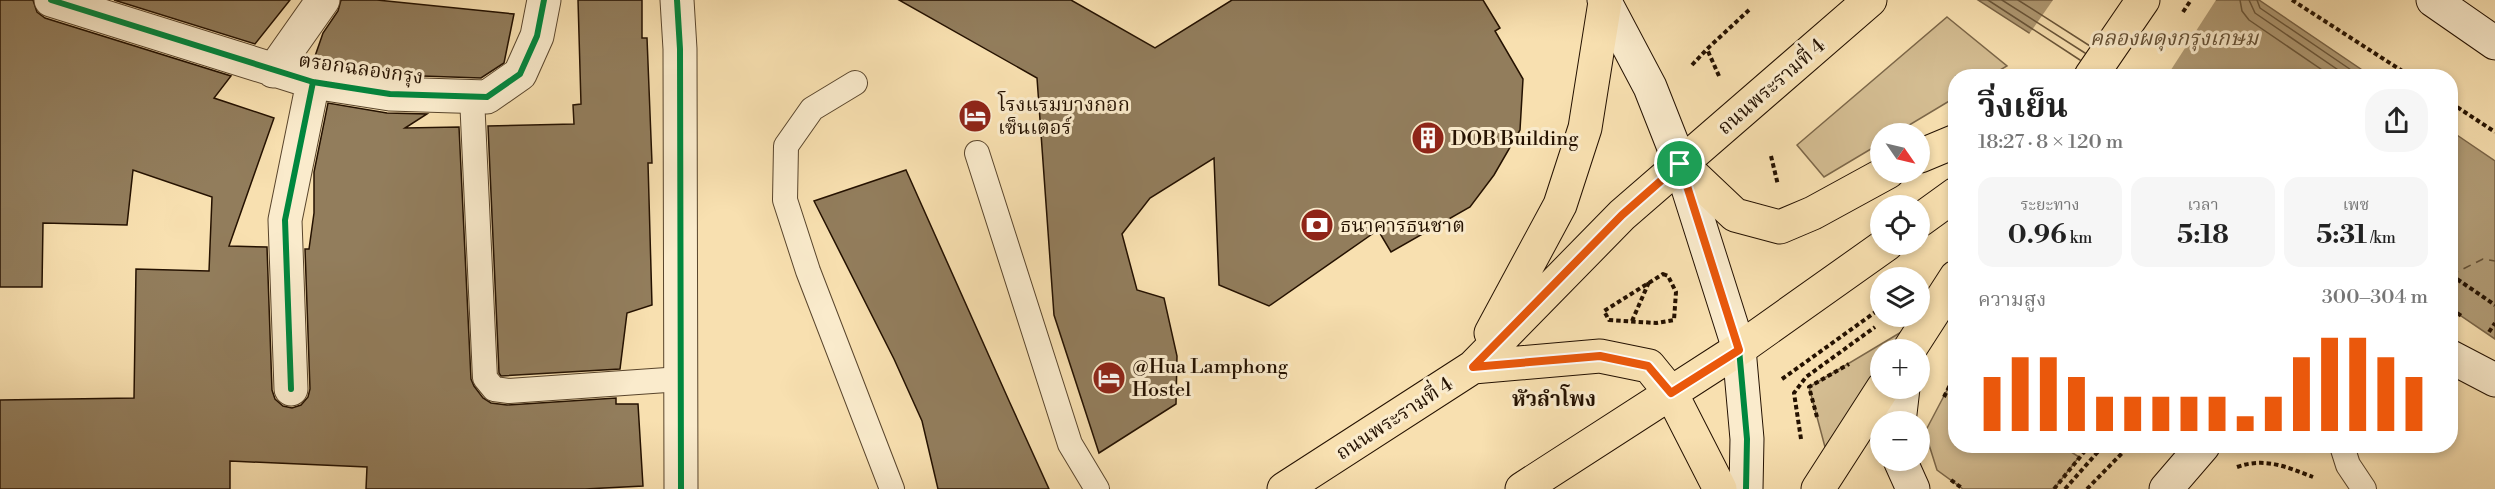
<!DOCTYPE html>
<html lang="th">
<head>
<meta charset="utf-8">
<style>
	:root { --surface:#fff; --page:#f6f6f6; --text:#222; --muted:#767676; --accent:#ea580c }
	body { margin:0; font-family:"Libre Bodoni","Noto Serif Thai",serif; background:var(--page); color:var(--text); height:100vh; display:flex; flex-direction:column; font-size:22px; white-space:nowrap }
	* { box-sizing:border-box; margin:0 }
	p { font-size:20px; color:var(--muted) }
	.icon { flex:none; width:33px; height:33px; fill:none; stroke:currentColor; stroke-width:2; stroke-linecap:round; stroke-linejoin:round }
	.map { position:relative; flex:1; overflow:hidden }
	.sheet { position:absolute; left:1948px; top:69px; width:510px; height:384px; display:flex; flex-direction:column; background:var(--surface); border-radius:24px; box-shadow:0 3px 9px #0003 }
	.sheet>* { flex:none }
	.needle { width:39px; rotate:124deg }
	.fabs { position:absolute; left:1870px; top:123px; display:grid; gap:12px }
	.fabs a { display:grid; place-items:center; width:60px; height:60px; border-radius:50%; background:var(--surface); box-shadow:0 3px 9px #0003; font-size:30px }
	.pin { position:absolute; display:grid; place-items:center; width:51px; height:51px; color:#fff; margin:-26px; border:3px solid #fff; border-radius:50%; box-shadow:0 2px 6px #0007 }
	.round { display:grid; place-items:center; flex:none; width:63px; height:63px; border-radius:24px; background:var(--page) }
	.headline { display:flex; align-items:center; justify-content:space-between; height:102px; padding:0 30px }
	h1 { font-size:33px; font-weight:700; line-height:45px }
	.figures { display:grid; grid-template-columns:repeat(3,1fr); gap:9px; height:102px; padding:6px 30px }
	.figures div { display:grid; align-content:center; border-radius:15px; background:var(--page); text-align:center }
	.figures b { font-size:26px; font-weight:700 }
	.figures small { font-size:16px; font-weight:400 }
	.figures p { font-size:16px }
	.chart { height:168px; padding:12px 30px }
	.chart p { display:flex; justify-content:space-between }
	.chart svg { width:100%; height:108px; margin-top:6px; stroke:var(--accent); stroke-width:6 }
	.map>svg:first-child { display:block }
	.green { fill:#d4bd92; stroke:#7c6749; stroke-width:1.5 }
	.water { fill:#b09a74; stroke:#786346; stroke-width:1.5 }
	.pier { fill:#f8e0b0 }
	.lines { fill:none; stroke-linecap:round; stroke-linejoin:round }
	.shore { stroke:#6a563a; stroke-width:1.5 }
	.ferry { stroke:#634f34; stroke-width:1.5; stroke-dasharray:8 6; stroke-linecap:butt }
	.building { fill:#927d5c; stroke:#241100; stroke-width:1.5 }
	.lane-casing { stroke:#59452c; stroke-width:26 }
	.street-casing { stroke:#59452c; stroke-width:35 }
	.secondary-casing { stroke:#241100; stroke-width:35 }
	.primary-casing { stroke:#241100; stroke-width:35 }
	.path { stroke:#241100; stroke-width:4; stroke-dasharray:4.5 3; stroke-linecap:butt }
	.lane { stroke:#faebcc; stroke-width:24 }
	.street { stroke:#faebcc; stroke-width:33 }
	.secondary { stroke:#faebcc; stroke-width:33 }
	.primary { stroke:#f8e0b0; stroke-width:33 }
	.cycleway-casing { stroke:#faebcc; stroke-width:10 }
	.cycleway { stroke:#00873e; stroke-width:6 }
	.route-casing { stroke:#fff; stroke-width:12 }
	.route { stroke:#ea580c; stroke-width:8 }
	.labels { text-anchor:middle; stroke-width:6; stroke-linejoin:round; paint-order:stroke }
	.street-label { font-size:20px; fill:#241100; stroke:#faebcc }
	.poi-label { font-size:20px; fill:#241100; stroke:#faebcc; text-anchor:start }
	.water-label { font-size:21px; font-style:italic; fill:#634f34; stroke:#faebcc }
	.neighbourhood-label { font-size:21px; font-weight:bold; fill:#241100; stroke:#faebcc }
</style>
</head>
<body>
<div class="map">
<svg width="2495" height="489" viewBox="0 0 2495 489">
	<rect width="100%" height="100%" fill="#f8e0b0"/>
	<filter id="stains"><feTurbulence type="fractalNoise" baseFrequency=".00333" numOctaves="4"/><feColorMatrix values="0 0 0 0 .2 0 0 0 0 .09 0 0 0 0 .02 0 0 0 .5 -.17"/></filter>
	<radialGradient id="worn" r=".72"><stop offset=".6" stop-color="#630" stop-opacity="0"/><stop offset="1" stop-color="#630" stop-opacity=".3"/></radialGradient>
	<path class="green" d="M 1947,17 L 2007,66 L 1990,76 L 1956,76 L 1956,97 L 1896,133 L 1881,134 L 1881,143 L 1824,177 L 1797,145 Z
		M 1908,328 L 1893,349 L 1881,350 L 1881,367 L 1825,447 L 1809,387 Z
		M 1956,373 L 1956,446 L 2062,446 L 2079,457 L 2054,489 L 1963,489 L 1937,470 L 1925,432 Z"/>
	<path class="water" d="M 1978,0 L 2259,0 L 2371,76 L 2096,76 Z
		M 2451,131 L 2495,161 L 2495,339 L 2451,309 Z"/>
	<path class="pier" d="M 2053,0 L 2216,0 L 2167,76 L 2091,76 L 2027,37 Z"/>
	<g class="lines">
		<path class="shore" d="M 1988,0 L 2080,60
			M 2002,0 L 2085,53
			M 2018,0 L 2090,46
			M 2240,0 L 2242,11 L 2249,20 L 2331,76
			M 2249,0 L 2255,13 L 2347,76
			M 2257,0 L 2260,8 L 2360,76"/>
		<path class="ferry" d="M 2451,275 L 2483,259 L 2495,261"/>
	</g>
	<path class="building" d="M 0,0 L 33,0 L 37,12 L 45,18 L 231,76 L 214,98 L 274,118 L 229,246 L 267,247 L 272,390 L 275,399 L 283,406 L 292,408 L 301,405 L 308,397 L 310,389 L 305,249 L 309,249 L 314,213 L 314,172 L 328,103 L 387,113 L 427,114 L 405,128 L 459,127 L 471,379 L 474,386 L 483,398 L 491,403 L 507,405 L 616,398 L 616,404 L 638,404 L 643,486 L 585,489 L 366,489 L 367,467 L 230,461 L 230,489 L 0,489 L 0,400 L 134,398 L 136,269 L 209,271 L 212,197 L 133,170 L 127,225 L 43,223 L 42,287 L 0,287 Z
		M 114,0 L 290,0 L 255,44 Z
		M 341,0 L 377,0 L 514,14 L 504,63 L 481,78 L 392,75 L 313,62 L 323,33 L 338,11 Z
		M 578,0 L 642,0 L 642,38 L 647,38 L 652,163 L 648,163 L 652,305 L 627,313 L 620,369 L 501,376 L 499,373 L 488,126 L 574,124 L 573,105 L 581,104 Z
		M 899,0 L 1071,0 L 1155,48 L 1232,0 L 1483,0 L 1500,28 L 1495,31 L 1523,79 L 1520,130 L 1494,175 L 1470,207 L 1391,252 L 1378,230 L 1269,306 L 1219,285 L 1214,158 L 1150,198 L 1122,234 L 1137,290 L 1164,298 L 1177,356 L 1176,404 L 1099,453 L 1054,315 L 1037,78 Z
		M 906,170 L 1010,403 L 1049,489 L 938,489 L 922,421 L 894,359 L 814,201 Z"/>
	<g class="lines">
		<g class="lane-casing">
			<path id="lane" d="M 855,83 L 812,109 L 786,146 L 785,200 L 808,271 L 892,489
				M 472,97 L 485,378 L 494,389 L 509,391 L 681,379
				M 977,153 L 1070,444 L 1097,489
				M 2342,446 L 2348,465 L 2364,489"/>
		</g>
		<g class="street-casing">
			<path id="street" d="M 51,0 L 313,82 L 390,94 L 487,97 L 520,74 L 537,36 L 544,0
				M 677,0 L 680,49 L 681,489
				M 273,71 L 323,0
				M 291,389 L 285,220 L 313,82"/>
		</g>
		<g class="secondary-casing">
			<path id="secondary" d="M 1604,0 L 1650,87 L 1680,163 L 1739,349 L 1747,439 L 1746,489
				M 2433,0 L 2495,43
				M 2451,357 L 2495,380
				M 1899,422 L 1903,388
				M 1900,460 L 1913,489
				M 2166,489 L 2203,446"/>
		</g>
		<g class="primary-casing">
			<path id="primary" d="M 2091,76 L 2143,0
				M 1920,156 L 1956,141
				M 1680,163 L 1735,215 L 1780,227 L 1813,213 L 1888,172
				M 1920,220 L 1956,194
				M 1491,333 L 1560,205 L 1585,128 L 1605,2
				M 1909,350 L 1956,277
				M 1473,367 L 1600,356 L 1649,366 L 1671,393 L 1720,489
				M 1284,489 L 1473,367 L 1622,215 L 1870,0
				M 1522,489 L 1739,349 L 1887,244
				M 1818,489 L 1883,388"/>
		</g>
		<path class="path" d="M 2292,0 L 2410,76
			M 2183,12 L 2191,0
			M 1692,65 L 1707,49
			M 1719,76 L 1707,49 L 1749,10
			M 2451,103 L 2495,132
			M 1771,156 L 1778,185
			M 1663,274 L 1668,276 L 1676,292 L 1674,320 L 1656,323 L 1609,320 L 1604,311 Z
			M 2451,275 L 2495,305
			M 2451,309 L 2463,317
			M 1632,321 L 1649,282
			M 2489,332 L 2495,323
			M 1782,379 L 1881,308
			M 1944,397 L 1956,373
			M 1817,417 L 1809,387 L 1849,364
			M 1801,439 L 1794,393 L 1806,377 L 1875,327
			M 2237,467 C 2265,457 2287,467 2313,477
			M 1951,480 L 1963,489
			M 2054,489 L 2089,446
			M 2065,489 L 2103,446
			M 2087,489 L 2129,446"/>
		<use href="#lane" class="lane"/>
		<use href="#street" class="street"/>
		<use href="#secondary" class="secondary"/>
		<use href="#primary" class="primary"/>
		<g class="cycleway-casing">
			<path id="cycleway" d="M 51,0 L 313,82 L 390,94 L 487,97 L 520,74 L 537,36 L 544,0
				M 677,0 L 680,49 L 681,489
				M 1680,163 L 1739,349 L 1747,439 L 1746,489
				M 291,389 L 285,220 L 313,82"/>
		</g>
		<use href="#cycleway" class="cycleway"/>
	</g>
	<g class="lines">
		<g class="route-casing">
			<path id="route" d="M 1680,164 L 1739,350 L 1671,393 L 1648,366 L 1600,356 L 1473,367 L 1622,215 Z"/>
		</g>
		<use href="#route" class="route"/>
	</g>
	<defs>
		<g id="hotel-disc" transform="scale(1.725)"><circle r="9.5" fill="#8f2418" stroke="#faebcc"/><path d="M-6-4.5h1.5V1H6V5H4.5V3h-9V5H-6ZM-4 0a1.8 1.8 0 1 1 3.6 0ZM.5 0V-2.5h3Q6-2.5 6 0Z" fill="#fff"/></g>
		<g id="building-disc" transform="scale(1.725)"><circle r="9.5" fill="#8f2418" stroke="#faebcc"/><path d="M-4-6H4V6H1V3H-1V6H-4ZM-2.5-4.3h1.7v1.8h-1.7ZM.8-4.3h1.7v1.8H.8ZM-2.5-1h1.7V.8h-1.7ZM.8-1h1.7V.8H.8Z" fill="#fff"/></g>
		<g id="bank-disc" transform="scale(1.725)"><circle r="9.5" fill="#8f2418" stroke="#faebcc"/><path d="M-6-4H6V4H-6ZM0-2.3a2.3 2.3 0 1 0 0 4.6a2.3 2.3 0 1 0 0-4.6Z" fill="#fff"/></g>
	</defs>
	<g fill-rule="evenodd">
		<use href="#hotel-disc" x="975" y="116"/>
		<use href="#building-disc" x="1428" y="138"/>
		<use href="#bank-disc" x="1317" y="225"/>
		<use href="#hotel-disc" x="1109" y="378"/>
	</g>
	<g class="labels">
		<g class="street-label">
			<text transform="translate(361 68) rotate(8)" y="7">ตรอกฉลองกรุง</text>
			<text transform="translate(1771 86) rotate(-41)" y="7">ถนนพระรามที่ 4</text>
			<text transform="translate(1394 418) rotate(-33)" y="7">ถนนพระรามที่ 4</text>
		</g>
		<g class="poi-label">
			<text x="998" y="111">โรงแรมบางกอก<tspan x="998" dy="23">เซ็นเตอร์</tspan></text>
			<text x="1451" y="145">DOB Building</text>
			<text x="1340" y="232">ธนาคารธนชาต</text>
			<text x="1132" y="373">@Hua Lamphong<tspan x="1132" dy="23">Hostel</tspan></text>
		</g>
		<g class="water-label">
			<text x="2174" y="45">คลองผดุงกรุงเกษม</text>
		</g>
		<g class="neighbourhood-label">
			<text x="1554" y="406">หัวลำโพง</text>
		</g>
	</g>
	<rect width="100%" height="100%" filter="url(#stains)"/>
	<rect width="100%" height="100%" fill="url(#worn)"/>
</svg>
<div class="fabs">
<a><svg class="needle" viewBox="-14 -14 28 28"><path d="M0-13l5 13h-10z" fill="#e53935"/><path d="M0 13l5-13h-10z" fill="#767676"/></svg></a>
<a><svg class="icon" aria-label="locate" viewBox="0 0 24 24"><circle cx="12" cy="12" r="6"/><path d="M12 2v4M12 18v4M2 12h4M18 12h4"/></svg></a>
<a><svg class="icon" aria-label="layers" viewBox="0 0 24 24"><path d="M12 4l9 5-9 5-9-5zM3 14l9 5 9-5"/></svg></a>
<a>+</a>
<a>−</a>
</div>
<div class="pin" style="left:1680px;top:164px;background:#1e9e55"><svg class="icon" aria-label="arrive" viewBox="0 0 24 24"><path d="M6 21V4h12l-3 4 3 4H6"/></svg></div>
<section class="sheet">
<div class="headline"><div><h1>วิ่งเย็น</h1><p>18:27 · 8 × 120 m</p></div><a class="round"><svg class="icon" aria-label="share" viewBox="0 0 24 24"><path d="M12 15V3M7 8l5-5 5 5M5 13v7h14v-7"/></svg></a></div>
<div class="figures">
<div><p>ระยะทาง</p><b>0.96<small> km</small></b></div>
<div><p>เวลา</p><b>5:18</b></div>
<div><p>เพซ</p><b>5:31<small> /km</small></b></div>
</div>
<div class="chart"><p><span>ความสูง</span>300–304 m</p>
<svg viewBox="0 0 160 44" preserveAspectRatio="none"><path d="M5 44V22M15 44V14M25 44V14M35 44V22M45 44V30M55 44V30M65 44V30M75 44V30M85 44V30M95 44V38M105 44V30M115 44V14M125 44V6M135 44V6M145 44V14M155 44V22"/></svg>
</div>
</section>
</div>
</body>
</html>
